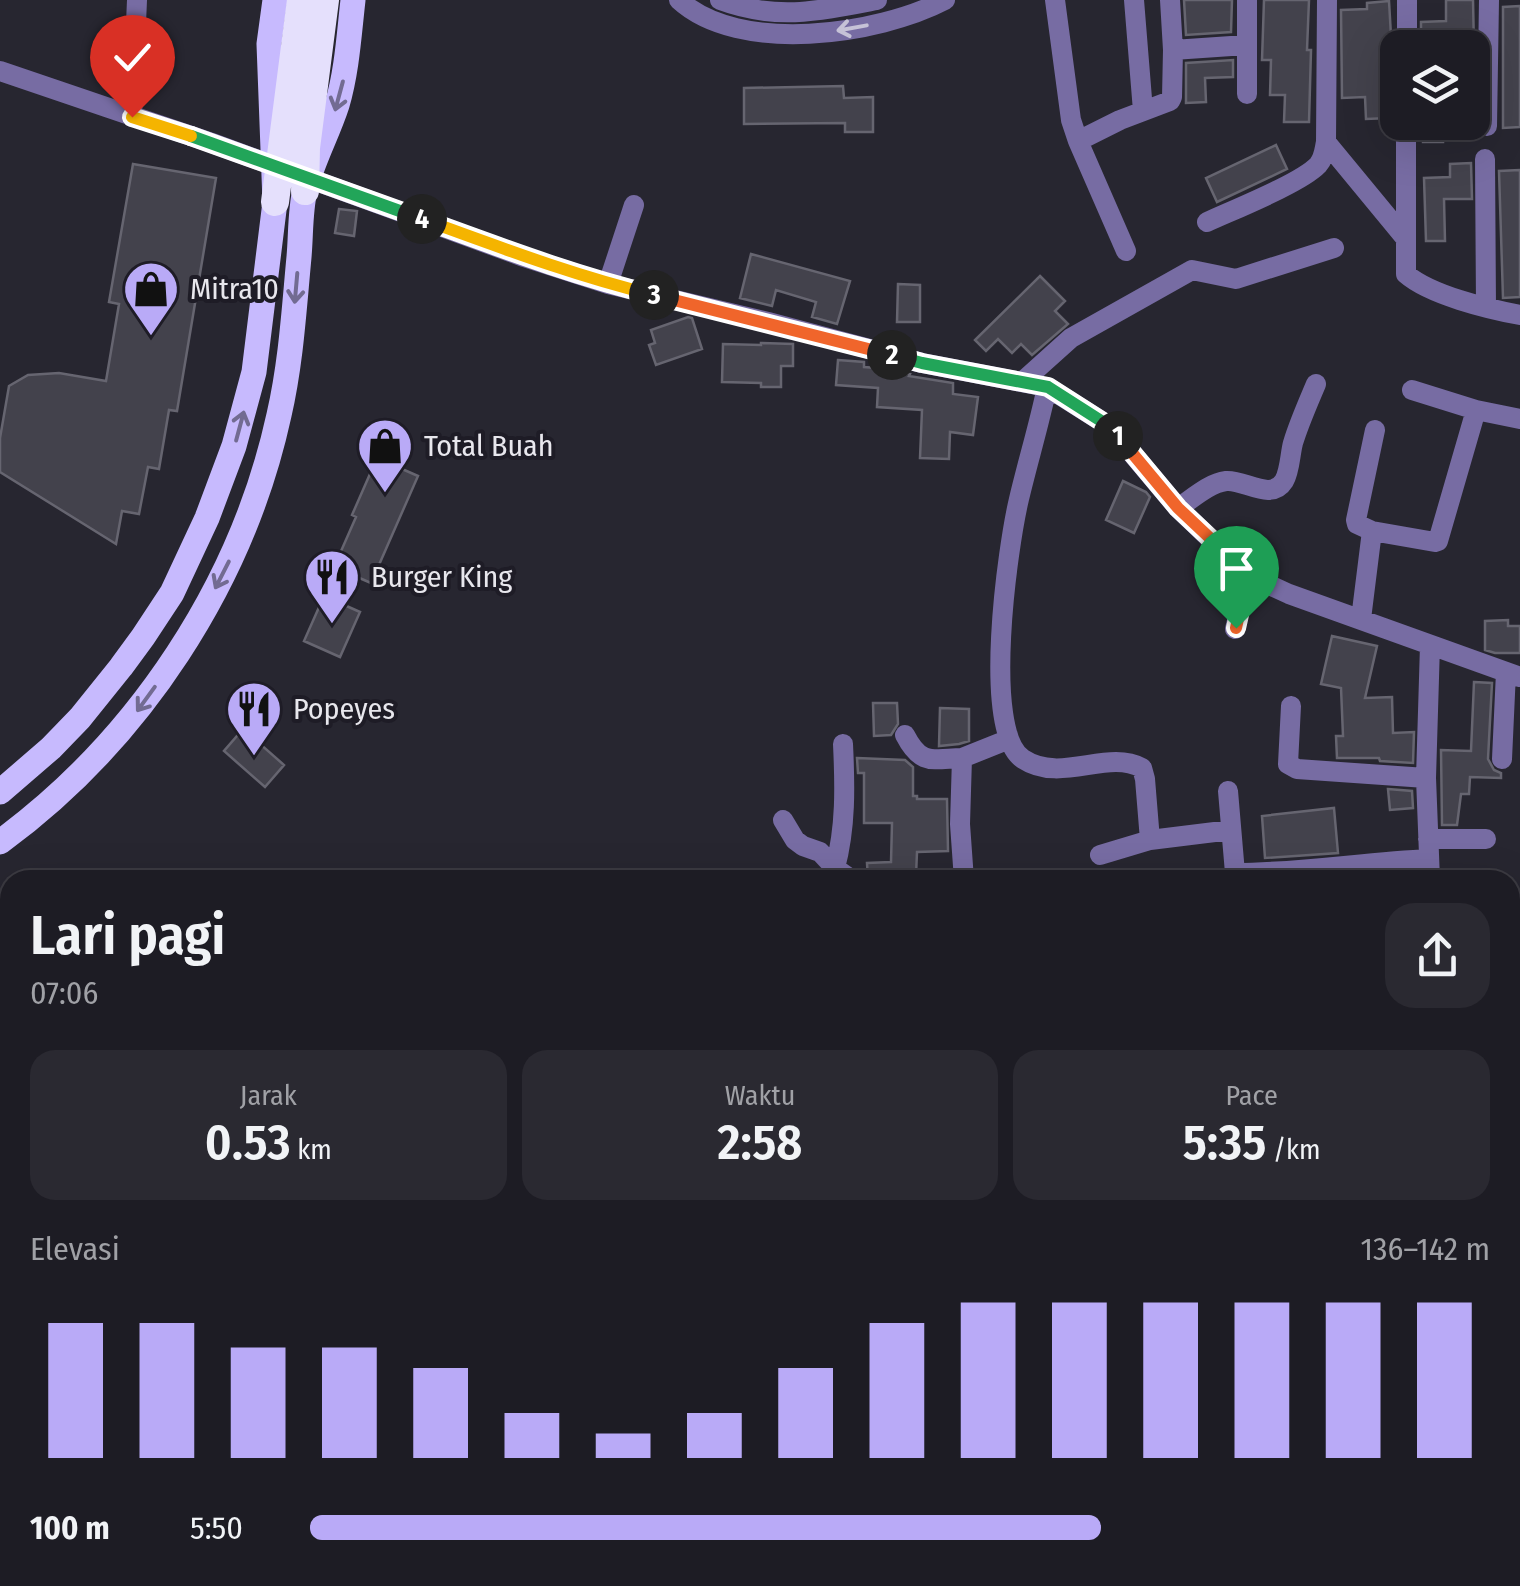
<!DOCTYPE html>
<html lang="id">
<head>
<meta charset="utf-8">
<style>
	:root { --surface:#1d1c24; --page:#2a2931; --text:#f1f3f6; --muted:#a0a1a6; --line:#3b3a41; --accent:#b9aaf7 }
	body { margin:0; font-family:"Fira Sans Condensed",sans-serif; background:var(--page); color:var(--text); height:100vh; display:flex; flex-direction:column; font-size:38px; white-space:nowrap }
	* { box-sizing:border-box; margin:0 }
	p { font-size:32px; color:var(--muted) }
	.icon { flex:none; width:55px; height:55px; fill:none; stroke:currentColor; stroke-width:2; stroke-linecap:round; stroke-linejoin:round }
	.map { position:relative; flex:1; overflow:hidden }
	.side { position:absolute; left:0px; top:870px; width:1520px; height:718px; display:flex; flex-direction:column; background:var(--surface); border-radius:30px 30px 0 0; box-shadow:0 10px 40px #0002,0 0 0 2px var(--line) }
	.side>* { flex:none }
	.buttons { position:absolute; left:1380px; top:30px; display:grid; gap:20px }
	.buttons a { display:grid; place-items:center; width:110px; height:110px; border-radius:20px; background:var(--surface); box-shadow:0 10px 40px #0002,0 0 0 2px var(--line); font-size:50px }
	.pin { position:absolute; display:grid; place-items:center; width:85px; height:85px; color:#fff; margin:-102px -42px; border-radius:50% 50% 50% 0; rotate:-45deg; box-shadow:0 0 10px #0007 }
	.pin .icon { rotate:45deg }
	.km { position:absolute; width:50px; height:50px; margin:-25px; border-radius:50%; background:#222; color:#fff; font-size:28px; line-height:50px; text-align:center }
	.round { display:grid; place-items:center; flex:none; width:105px; height:105px; border-radius:30px; background:var(--page) }
	.headline { display:flex; align-items:center; justify-content:space-between; height:170px; padding:0 30px }
	h1 { font-size:55px; font-weight:600; line-height:75px }
	.metrics { display:grid; grid-template-columns:repeat(3,1fr); gap:15px; height:170px; padding:10px 30px }
	.metrics div { display:grid; align-content:center; border-radius:25px; background:var(--page); text-align:center }
	.metrics b { font-size:50px; font-weight:600 }
	.metrics small { font-size:28px; font-weight:400 }
	.metrics p { font-size:28px }
	.chart { height:280px; padding:20px 30px }
	.chart p { display:flex; justify-content:space-between }
	.chart svg { width:100%; height:180px; margin-top:10px; stroke:var(--accent); stroke-width:6 }
	ul { padding:0 30px; list-style:none; font-size:32px }
	li { display:grid; grid-template-columns:160px 120px 1fr; align-items:center; height:75px }
	li i { height:25px; border-radius:12px; background:var(--accent) }
	.map>svg:first-child { display:block }
	.lines { fill:none; stroke-linecap:round; stroke-linejoin:round }
	.river { stroke:#7965ba; stroke-width:30 }
	.building { fill:#43424c; stroke:#666570; stroke-width:2.5 }
	.minor { stroke:#776ca3; stroke-width:20 }
	.major { stroke:#c7bafe; stroke-width:25 }
	.highway { stroke:#e5e0fc; stroke-width:28 }
	.oneway { stroke:#c6c2d7 }
	.oneway2 { stroke:#726b92 }
	.split-1-casing { stroke:#fff; stroke-width:20 }
	.split-2-casing { stroke:#fff; stroke-width:20 }
	.split-3-casing { stroke:#fff; stroke-width:20 }
	.split-4-casing { stroke:#fff; stroke-width:20 }
	.split-5-casing { stroke:#fff; stroke-width:20 }
	.split-6-casing { stroke:#fff; stroke-width:20 }
	.split-1 { stroke:#f0652b; stroke-width:12 }
	.split-2 { stroke:#22a559; stroke-width:12 }
	.split-3 { stroke:#f0652b; stroke-width:12 }
	.split-4 { stroke:#f5b400; stroke-width:12 }
	.split-5 { stroke:#22a559; stroke-width:12 }
	.split-6 { stroke:#f5b400; stroke-width:12 }
	.labels { text-anchor:middle; stroke-width:8; stroke-linejoin:round; paint-order:stroke }
	.poi-label { font-size:30px; fill:#e8e7ed; stroke:#1e1c26; text-anchor:start }
</style>
</head>
<body>
<div class="map">
<svg width="1520" height="1586" viewBox="0 0 1520 1586">
	<rect width="100%" height="100%" fill="#272630"/>
	<g class="lines">
		<path class="river" d="M 1510,1270 L 1520,1268
			M 1453,1586 L 1453,1578"/>
	</g>
	<path class="building" d="M 1184,0 L 1232,0 L 1231,32 L 1186,35 Z
		M 1264,0 L 1309,0 L 1307,50 L 1311,50 L 1309,122 L 1284,122 L 1285,95 L 1270,95 L 1271,60 L 1262,60 Z
		M 1446,0 L 1473,0 L 1474,48 L 1421,48 L 1421,22 L 1446,21 Z
		M 1389,1 L 1392,53 L 1390,53 L 1390,118 L 1366,119 L 1365,97 L 1342,98 L 1341,10 L 1367,9 L 1367,3 Z
		M 1520,6 L 1520,127 L 1503,128 L 1503,7 Z
		M 1233,60 L 1233,77 L 1205,78 L 1206,102 L 1186,103 L 1186,63 Z
		M 843,86 L 844,98 L 873,97 L 873,132 L 845,132 L 845,123 L 744,124 L 744,88 Z
		M 1422,122 L 1442,122 L 1443,142 L 1423,142 Z
		M 1276,145 L 1287,169 L 1217,202 L 1206,178 Z
		M 1471,163 L 1472,199 L 1444,199 L 1445,241 L 1426,241 L 1424,178 L 1450,177 L 1450,164 Z
		M 133,164 L 216,178 L 177,411 L 169,410 L 159,469 L 148,467 L 139,514 L 122,511 L 116,544 L 0,472 L 0,438 L 9,386 L 28,375 L 59,373 L 106,381 L 119,304 L 109,302 Z
		M 1520,170 L 1520,297 L 1503,298 L 1499,171 Z
		M 339,209 L 357,211 L 354,236 L 335,233 Z
		M 751,254 L 850,281 L 837,324 L 812,317 L 816,302 L 776,290 L 772,306 L 740,298 Z
		M 1040,276 L 1065,301 L 1055,311 L 1068,324 L 1032,355 L 1021,344 L 1012,353 L 998,339 L 986,351 L 975,340 Z
		M 898,284 L 920,285 L 920,322 L 897,322 Z
		M 688,317 L 692,318 L 702,349 L 656,365 L 649,345 L 655,343 L 651,330 Z
		M 761,343 L 793,344 L 793,366 L 781,366 L 781,387 L 761,387 L 761,383 L 722,382 L 723,344 L 761,345 Z
		M 838,360 L 864,362 L 864,367 L 892,369 L 910,374 L 909,376 L 953,383 L 953,394 L 978,397 L 973,435 L 950,432 L 949,459 L 920,458 L 922,410 L 877,407 L 878,388 L 836,385 Z
		M 377,458 L 418,476 L 371,583 L 334,567 L 356,517 L 352,515 Z
		M 1123,481 L 1146,492 L 1150,497 L 1134,533 L 1106,520 Z
		M 324,596 L 360,612 L 340,657 L 304,641 Z
		M 1508,620 L 1508,626 L 1520,626 L 1520,653 L 1495,653 L 1485,650 L 1485,621 Z
		M 1332,636 L 1377,646 L 1365,698 L 1392,697 L 1393,733 L 1414,732 L 1413,763 L 1380,761 L 1379,758 L 1337,758 L 1336,736 L 1343,736 L 1341,688 L 1321,684 Z
		M 1474,682 L 1492,683 L 1488,759 L 1494,770 L 1501,773 L 1501,778 L 1470,777 L 1469,794 L 1461,794 L 1457,825 L 1442,825 L 1441,750 L 1471,751 Z
		M 873,703 L 897,703 L 898,724 L 891,735 L 874,736 Z
		M 940,708 L 969,709 L 969,741 L 959,744 L 939,746 Z
		M 243,729 L 284,765 L 265,787 L 224,751 Z
		M 857,758 L 905,760 L 913,767 L 913,796 L 917,796 L 917,799 L 947,799 L 948,851 L 917,852 L 916,876 L 889,876 L 889,880 L 868,880 L 867,863 L 891,862 L 892,823 L 864,823 L 864,773 L 858,773 Z
		M 1388,789 L 1412,791 L 1413,808 L 1390,810 Z
		M 1334,808 L 1338,853 L 1265,858 L 1262,816 Z"/>
	<g class="lines">
		<path class="minor" d="M 679,0 C 739,55 878,35 945,0
			M 720,0 C 776,21 820,11 877,0
			M 1055,0 L 1071,120 L 1078,141 L 1120,120 L 1170,101 L 1172,97 L 1173,50 L 1170,0
			M 1134,0 L 1143,111
			M 1407,48 L 1407,0
			M 1173,50 L 1246,45
			M 0,71 L 212,143 L 524,257 L 608,284 L 768,322 L 922,363 L 1047,387 L 1109,426 L 1178,508 L 1248,575 L 1289,594 L 1520,677
			M 1247,94 L 1247,0
			M 132,117 L 137,0
			M 1406,122 L 1406,274 C 1430,295 1488,309 1520,315
			M 1487,126 L 1489,0
			M 1078,141 L 1126,251
			M 1326,142 L 1406,239
			M 1485,159 L 1486,307
			M 1207,222 C 1233,210 1301,183 1318,165 C 1324,158 1324,151 1326,142 L 1327,0
			M 608,284 L 634,205
			M 1022,382 L 1071,338 L 1192,270 L 1236,279 L 1334,248
			M 1047,387 C 1039,425 1028,461 1019,499 C 1008,545 981,732 1023,759 C 1061,784 1107,749 1142,768 L 1145,779 L 1150,840
			M 1412,390 L 1476,410 L 1520,419
			M 1375,430 L 1356,520 L 1357,524 L 1372,531 L 1435,542 L 1438,541 L 1476,410
			M 1178,508 C 1192,499 1209,483 1226,481 C 1244,479 1271,502 1284,481 C 1290,471 1290,454 1293,443 C 1299,423 1308,403 1316,384
			M 1361,619 L 1372,531
			M 1235,629 L 1248,575
			M 1430,645 L 1426,778 L 1430,880
			M 1291,706 L 1288,764 L 1297,769 L 1426,778
			M 905,735 C 921,766 932,759 962,758 L 960,824 L 964,880
			M 962,758 L 1007,740
			M 1502,759 L 1506,672
			M 1228,791 L 1235,873 C 1300,873 1364,862 1429,859
			M 783,820 L 795,840 L 803,846 L 820,852 L 835,868 L 852,880
			M 1428,839 L 1486,839
			M 1100,855 L 1150,840 L 1231,830
			M 835,868 C 846,827 845,786 843,744
			M 1510,1213 L 1520,1212
			M 1510,1247 L 1520,1245
			M 1510,1297 L 1520,1295
			M 1510,1457 L 1520,1456
			M 0,1517 L 10,1519
			M 1510,1545 L 1520,1546
			M 689,1578 L 689,1586
			M 884,1578 L 884,1586
			M 990,1578 L 990,1586
			M 1094,1578 L 1094,1586
			M 1197,1578 L 1197,1586
			M 1297,1578 L 1297,1586
			M 451,1586 L 454,1578
			M 568,1586 L 573,1578
			M 783,1586 L 783,1578
			M 1393,1586 L 1393,1578
			M 1426,1586 L 1426,1578
			M 1471,1586 L 1471,1578"/>
		<path class="major" d="M 0,792 L 51,748 L 80,718 L 121,667 L 143,637 L 172,593 L 207,518 L 234,446 L 254,372 L 275,202 L 269,44 L 275,0
			M 0,842 C 139,740 242,584 279,415 C 291,363 294,310 299,257 C 301,235 300,211 305,190 C 313,160 328,133 337,105 C 347,71 349,35 353,0"/>
		<path class="highway" d="M 305,191 L 306,148 L 325,0
			M 275,202 L 301,0"/>
	</g>
	<defs><path id="oneway-shaft" d="M-6 0H5M1.5-3L5.5 0L1.5 3" fill="none" stroke-width="1.6" stroke-linecap="round" stroke-linejoin="round" transform="scale(2.5)"/></defs>
	<use class="oneway" href="#oneway-shaft" transform="translate(852 28) rotate(170)"/>
	<g class="oneway2">
		<use href="#oneway-shaft" transform="translate(339 96) rotate(105)"/>
		<use href="#oneway-shaft" transform="translate(296 288) rotate(95)"/>
		<use href="#oneway-shaft" transform="translate(240 426) rotate(-75)"/>
		<use href="#oneway-shaft" transform="translate(222 575) rotate(117)"/>
		<use href="#oneway-shaft" transform="translate(146 699) rotate(126)"/>
	</g>
	<g class="lines">
		<g class="split-1-casing">
			<path id="split-1" d="M 1118,436 L 1178,508 L 1248,574 L 1236,628"/>
		</g>
		<g class="split-2-casing">
			<path id="split-2" d="M 892,355 L 922,363 L 1048,387 L 1109,426 L 1118,436"/>
		</g>
		<g class="split-3-casing">
			<path id="split-3" d="M 654,295 L 892,355"/>
		</g>
		<g class="split-4-casing">
			<path id="split-4" d="M 422,219 C 499,247 575,276 654,295"/>
		</g>
		<g class="split-5-casing">
			<path id="split-5" d="M 191,136 L 422,219"/>
		</g>
		<g class="split-6-casing">
			<path id="split-6" d="M 132,117 L 191,136"/>
		</g>
		<use href="#split-1" class="split-1"/>
		<use href="#split-2" class="split-2"/>
		<use href="#split-3" class="split-3"/>
		<use href="#split-4" class="split-4"/>
		<use href="#split-5" class="split-5"/>
		<use href="#split-6" class="split-6"/>
	</g>
	<defs>
		<g id="shop-pin" transform="scale(2.875)"><path d="M0 17L-7.5 6A9.5 9.5 0 1 1 7.5 6Z" fill="#b9aaf7" stroke="#1e1c26"/><path d="M-5-2.5h2.3a2.7 3.5 0 0 1 5.4 0H5L5.5 6h-11ZM-1.5-2.5h3a1.5 2.3 0 0 0-3 0Z" fill="#111"/></g>
		<g id="restaurant-pin" transform="scale(2.875)"><path d="M0 17L-7.5 6A9.5 9.5 0 1 1 7.5 6Z" fill="#b9aaf7" stroke="#1e1c26"/><path d="M-5-6h1v4h1v-4h1v4h1v-4h1v5L-1.5 .5V6h-2V.5L-5-1ZM5-6V6H3V1.5H1.5Q1.5-4 5-6Z" fill="#111"/></g>
	</defs>
	<g fill-rule="evenodd">
		<use href="#shop-pin" x="151" y="289"/>
		<use href="#shop-pin" x="385" y="446"/>
		<use href="#restaurant-pin" x="332" y="577"/>
		<use href="#restaurant-pin" x="254" y="709"/>
	</g>
	<g class="labels">
		<g class="poi-label">
			<text x="190" y="299">Mitra10</text>
			<text x="424" y="456">Total Buah</text>
			<text x="371" y="587">Burger King</text>
			<text x="293" y="719">Popeyes</text>
		</g>
	</g>
</svg>
<div class="buttons">
<a><svg class="icon" aria-label="layers" viewBox="0 0 24 24"><path d="M12 4l9 5-9 5-9-5zM3 14l9 5 9-5"/></svg></a>
</div>
<div class="pin" style="left:1236px;top:628px;background:#1e9e55"><svg class="icon" aria-label="arrive" viewBox="0 0 24 24"><path d="M6 21V4h12l-3 4 3 4H6"/></svg></div>
<div class="pin" style="left:132px;top:117px;background:#d93025"><svg class="icon" aria-label="check" viewBox="0 0 24 24"><path d="M5 12l5 5 9-10"/></svg></div>
<b class="km" style="left:1118px;top:436px">1</b>
<b class="km" style="left:892px;top:355px">2</b>
<b class="km" style="left:654px;top:295px">3</b>
<b class="km" style="left:422px;top:219px">4</b>
<section class="side">
<div class="headline"><div><h1>Lari pagi</h1><p>07:06</p></div><a class="round"><svg class="icon" aria-label="share" viewBox="0 0 24 24"><path d="M12 15V3M7 8l5-5 5 5M5 13v7h14v-7"/></svg></a></div>
<div class="metrics">
<div><p>Jarak</p><b>0.53<small> km</small></b></div>
<div><p>Waktu</p><b>2:58</b></div>
<div><p>Pace</p><b>5:35<small> /km</small></b></div>
</div>
<div class="chart"><p><span>Elevasi</span>136–142 m</p>
<svg viewBox="0 0 160 44" preserveAspectRatio="none"><path d="M5 44V11M15 44V11M25 44V17M35 44V17M45 44V22M55 44V33M65 44V38M75 44V33M85 44V22M95 44V11M105 44V6M115 44V6M125 44V6M135 44V6M145 44V6M155 44V6"/></svg>
</div>
<ul>
<li><b>100 m</b>5:50<i style="width:67%"></i></li>
</ul>
</section>
</div>
</body>
</html>
